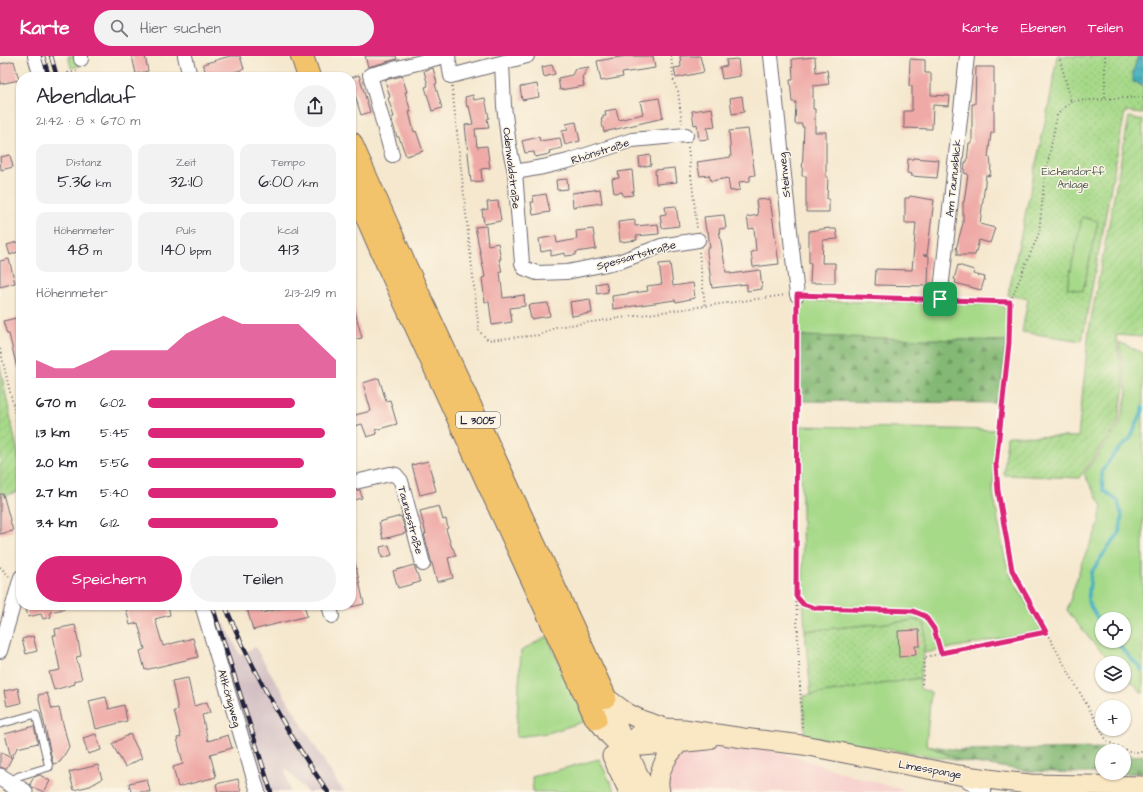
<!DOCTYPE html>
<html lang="de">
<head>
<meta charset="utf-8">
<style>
	:root { --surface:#fff; --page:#f2f2f3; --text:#2b2b33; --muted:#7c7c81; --accent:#db2777 }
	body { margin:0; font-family:"Architects Daughter",sans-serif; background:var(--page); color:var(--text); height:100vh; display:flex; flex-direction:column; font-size:15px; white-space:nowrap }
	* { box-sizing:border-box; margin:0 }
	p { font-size:13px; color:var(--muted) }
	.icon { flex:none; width:22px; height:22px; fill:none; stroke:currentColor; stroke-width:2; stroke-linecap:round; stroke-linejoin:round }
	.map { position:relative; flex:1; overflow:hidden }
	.drawer { position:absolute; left:16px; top:16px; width:340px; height:538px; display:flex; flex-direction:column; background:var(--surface); border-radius:16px; box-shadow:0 1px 3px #0004 }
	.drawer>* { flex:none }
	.fabs { position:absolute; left:1095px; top:556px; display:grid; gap:8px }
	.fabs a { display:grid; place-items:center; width:36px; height:36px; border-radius:50%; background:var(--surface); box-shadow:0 1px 3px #0004; font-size:20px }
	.pin { position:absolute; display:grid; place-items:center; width:34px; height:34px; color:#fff; margin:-17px; border-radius:8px; box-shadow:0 2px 6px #0006 }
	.round { display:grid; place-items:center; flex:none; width:42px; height:42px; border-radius:21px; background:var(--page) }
	.overview { display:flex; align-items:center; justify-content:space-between; height:68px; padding:0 20px }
	h1 { font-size:22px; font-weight:600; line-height:30px }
	.figures { display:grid; grid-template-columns:repeat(3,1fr); gap:6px; height:68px; padding:4px 20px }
	.figures div { display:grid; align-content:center; border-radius:10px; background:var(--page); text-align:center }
	.figures b { font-size:17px; font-weight:600 }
	.figures small { font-size:11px; font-weight:400 }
	.figures p { font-size:11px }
	.chart { height:112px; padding:8px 20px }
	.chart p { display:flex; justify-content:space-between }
	.chart svg { width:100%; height:72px; margin-top:4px; fill:var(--accent); opacity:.7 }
	.button { display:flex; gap:8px; margin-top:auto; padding:8px 20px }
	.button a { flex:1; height:46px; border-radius:24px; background:var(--accent); color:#fff; font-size:16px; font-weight:600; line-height:46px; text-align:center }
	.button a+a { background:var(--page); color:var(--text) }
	ul { padding:0 20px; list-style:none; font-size:13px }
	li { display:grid; grid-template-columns:64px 48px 1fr; align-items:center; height:30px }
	li i { height:10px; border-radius:5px; background:var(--accent) }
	header { display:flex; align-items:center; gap:24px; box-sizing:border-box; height:56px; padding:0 20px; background:var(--accent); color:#fff }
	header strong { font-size:19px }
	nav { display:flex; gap:22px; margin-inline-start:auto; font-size:14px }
	.search { width:280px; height:36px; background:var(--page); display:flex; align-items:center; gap:10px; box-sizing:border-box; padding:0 14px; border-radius:22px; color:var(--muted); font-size:15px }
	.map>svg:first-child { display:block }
	.built { fill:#f7d0cd }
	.railway { fill:#d2bec3 }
	.grass { fill:#a6d988; stroke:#647e62; fill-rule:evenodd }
	.forest { fill:url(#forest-firs); stroke:#536e58 }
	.park { fill:url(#park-dots); stroke:#647e62; fill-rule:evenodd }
	.garden { fill:url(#garden-furrows); stroke:#647e62 }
	.water { fill:url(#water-waves); stroke:#336a7e }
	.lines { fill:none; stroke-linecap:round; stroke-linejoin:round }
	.stream { stroke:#44b1c0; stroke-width:3.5 }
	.building { fill:#efaaa7 }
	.service-casing { stroke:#6c676f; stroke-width:9 }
	.minor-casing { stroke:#6c676f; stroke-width:16 }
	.tertiary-casing { stroke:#6c676f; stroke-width:19 }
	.secondary-casing { stroke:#6c676f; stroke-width:21 }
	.trunk-casing { stroke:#6c676f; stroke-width:24 }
	.path { stroke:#6c676f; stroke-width:2; stroke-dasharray:1 3; stroke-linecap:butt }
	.service { stroke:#fff; stroke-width:7 }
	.minor { stroke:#fff; stroke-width:14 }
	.tertiary { stroke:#fff; stroke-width:17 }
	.secondary { stroke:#fae7c3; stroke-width:19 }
	.trunk { stroke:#f2c36a; stroke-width:22 }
	.rail-casing { stroke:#22223b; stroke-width:4.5 }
	.rail { stroke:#fcf5e5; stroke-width:3; stroke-dasharray:9; stroke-linecap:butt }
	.route-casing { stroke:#fff; stroke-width:8 }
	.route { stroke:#db2777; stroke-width:5 }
	.labels { text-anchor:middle; stroke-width:3; stroke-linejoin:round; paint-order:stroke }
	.shield { fill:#fcf5e5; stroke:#63616e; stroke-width:1 }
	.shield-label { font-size:10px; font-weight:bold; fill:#22223b }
	.street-label { font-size:11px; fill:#22223b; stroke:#fcf5e5 }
	.park-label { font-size:11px; fill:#4a5952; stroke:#fcf5e5 }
</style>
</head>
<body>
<header>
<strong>Karte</strong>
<div class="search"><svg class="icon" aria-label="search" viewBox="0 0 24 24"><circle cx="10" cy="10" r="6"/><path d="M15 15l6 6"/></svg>Hier suchen</div>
<nav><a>Karte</a><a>Ebenen</a><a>Teilen</a></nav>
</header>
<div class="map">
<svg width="1143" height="736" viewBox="0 0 1143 736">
	<defs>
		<pattern id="forest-firs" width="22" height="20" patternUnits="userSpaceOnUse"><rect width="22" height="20" fill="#84b974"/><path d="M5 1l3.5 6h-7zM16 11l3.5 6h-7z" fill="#6c9660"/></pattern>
		<pattern id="park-dots" width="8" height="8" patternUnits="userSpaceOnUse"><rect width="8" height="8" fill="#a6d988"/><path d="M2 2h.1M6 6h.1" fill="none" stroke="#8fba76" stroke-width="1.8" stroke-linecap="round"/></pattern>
		<pattern id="garden-furrows" width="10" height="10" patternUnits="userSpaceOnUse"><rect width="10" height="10" fill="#a6d988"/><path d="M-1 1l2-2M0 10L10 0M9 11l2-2" fill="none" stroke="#8fba76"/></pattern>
		<pattern id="water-waves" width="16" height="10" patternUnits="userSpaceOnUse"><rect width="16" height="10" fill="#44b1c0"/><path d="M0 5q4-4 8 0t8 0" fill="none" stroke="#38909d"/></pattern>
	</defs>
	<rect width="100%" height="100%" fill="#fcf5e5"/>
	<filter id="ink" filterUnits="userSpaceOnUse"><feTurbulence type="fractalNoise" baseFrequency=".025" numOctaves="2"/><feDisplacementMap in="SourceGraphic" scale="8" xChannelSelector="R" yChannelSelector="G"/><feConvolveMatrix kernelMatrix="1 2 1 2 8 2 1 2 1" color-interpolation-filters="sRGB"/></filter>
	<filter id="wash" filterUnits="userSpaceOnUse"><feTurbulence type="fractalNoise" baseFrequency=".012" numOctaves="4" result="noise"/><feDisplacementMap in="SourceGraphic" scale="16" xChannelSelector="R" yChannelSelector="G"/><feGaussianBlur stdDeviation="0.9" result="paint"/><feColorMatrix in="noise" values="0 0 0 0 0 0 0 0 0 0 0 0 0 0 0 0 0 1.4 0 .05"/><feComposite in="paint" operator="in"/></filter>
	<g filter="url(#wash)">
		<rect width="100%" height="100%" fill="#f5e8cf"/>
		<path class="built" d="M 699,690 L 760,690 L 863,723 L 910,736 L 666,736 L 666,713 L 676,699 Z"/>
		<path class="railway" d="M 225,568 L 240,599 L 255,591 L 338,728 L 345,736 L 307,736 L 285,712 L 290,736 L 265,736 L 213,569 Z"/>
		<path class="grass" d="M 68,0 L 77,0 L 80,10 L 71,12 Z
			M 1082,161 L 1098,165 L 1083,235 L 1067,232 Z
			M 799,245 L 998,248 L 1007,253 L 1007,285 L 799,280 Z
			M 1119,286 L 1143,297 L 1143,638 L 1124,618 L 1124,607 L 1113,607 L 1092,586 L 1067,554 L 1082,506 L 1098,471 L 1102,450 L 1084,418 L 1120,368 L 1127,337 ZM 1102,563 L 1124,563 L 1124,585 L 1102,585 Z
			M 801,370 L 996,374 L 993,436 L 1004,498 L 1009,516 L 1042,575 L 924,597 L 925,569 L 918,564 L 805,575 L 803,539 Z
			M 547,580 L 586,665 L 548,677 L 516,681 L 521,595 Z
			M 920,622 L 920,633 L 931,636 L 926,689 L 961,705 L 805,680 L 803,640 Z
			M 599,703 L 615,736 L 533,736 L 532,721 Z"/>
		<path class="forest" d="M 799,280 L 1007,285 L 999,347 L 801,345 Z
			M 926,689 L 958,694 L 1107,692 L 1118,695 L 1102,695 L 1102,717 L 1124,717 L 1124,697 L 1134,700 L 1143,699 L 1143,717 L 1104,718 L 1029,715 L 961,705 Z"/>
		<path class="park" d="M 1057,0 L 1138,0 L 1133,16 L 1139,29 L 1143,29 L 1143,58 L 1125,56 L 1082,285 L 1022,276 L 1028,243 L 1008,239 L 1050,43 ZM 1082,161 L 1098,165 L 1083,235 L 1067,232 Z
			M 918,564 L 925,568 L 924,597 L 920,622 L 811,639 L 805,575 Z"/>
		<path class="garden" d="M 1129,61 L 1143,64 L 1143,275 L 1142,281 L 1116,279 L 1124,331 L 1118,367 L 1079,422 L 1004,419 L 1007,380 L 1078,381 L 1089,274 Z
			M 0,310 L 21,413 L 21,435 L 0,441 Z"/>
		<path class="water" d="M 1138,0 L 1143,0 L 1143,29 L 1133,26 L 1133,16 Z"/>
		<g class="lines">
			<path class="stream" d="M 1102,570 L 1088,546 L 1091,517 L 1104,497 L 1119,478 L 1122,462 L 1118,445 L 1103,434 L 1102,415 L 1114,398 L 1130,383 L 1143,354 L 1143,351
				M 1115,585 L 1143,615"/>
		</g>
		<g id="blocks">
			<path class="building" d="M 132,0 L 145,0 L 148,15 L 136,18 Z
				M 230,0 L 240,0 L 244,13 L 219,21 L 207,21 L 203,8 Z
				M 365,0 L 396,0 L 397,3 L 368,11 Z
				M 626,0 L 653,0 L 655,12 L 622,17 L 623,21 L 601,25 L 597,5 Z
				M 680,0 L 700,0 L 704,16 L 676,22 L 674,12 L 681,11 Z
				M 815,1 L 816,16 L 827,14 L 829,28 L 813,30 L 813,53 L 815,53 L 815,76 L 826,76 L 826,121 L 828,121 L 827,143 L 829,143 L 829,156 L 806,156 L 806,120 L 802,120 L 804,71 L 802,71 L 802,68 L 795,68 L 796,46 L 792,46 L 790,24 L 793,24 L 792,3 Z
				M 738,3 L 740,20 L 722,23 L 720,11 L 727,10 L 726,4 Z
				M 910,3 L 925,4 L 925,17 L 931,17 L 931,39 L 950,40 L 949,50 L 933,49 L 932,73 L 904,72 L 904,55 L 912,55 L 912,30 L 909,30 Z
				M 14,5 L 19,24 L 0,28 L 0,8 Z
				M 552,9 L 555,18 L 544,21 L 542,11 Z
				M 589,11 L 582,21 L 584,30 L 560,34 L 558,22 L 572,19 L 575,13 Z
				M 976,11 L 994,11 L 994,77 L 991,77 L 988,101 L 990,101 L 991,109 L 990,120 L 986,119 L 980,168 L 995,172 L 990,187 L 979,184 L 975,199 L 957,199 L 957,193 L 956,193 L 963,167 L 963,146 L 964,146 L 968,118 L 964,117 L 965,106 L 967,106 L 969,87 L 972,87 L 972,48 L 975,48 Z
				M 433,12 L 437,27 L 435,28 L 442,52 L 432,55 L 425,31 L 428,30 L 424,15 Z
				M 359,19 L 370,56 L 361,59 L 351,25 L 351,22 Z
				M 402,20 L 407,36 L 405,36 L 411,56 L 409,56 L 414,76 L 416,75 L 423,95 L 406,100 L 399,81 L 397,81 L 391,62 L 394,61 L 388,42 L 390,41 L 385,24 Z
				M 537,28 L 539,41 L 522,44 L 520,31 Z
				M 473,39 L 474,44 L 485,42 L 489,62 L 487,63 L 489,72 L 475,73 L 477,91 L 487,90 L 490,112 L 481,113 L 482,125 L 471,126 L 465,69 L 473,68 L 469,50 L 467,51 L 465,41 Z
				M 742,40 L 744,56 L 732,58 L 730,42 Z
				M 659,42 L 663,62 L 604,76 L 601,63 L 603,63 L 603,60 L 606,60 L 605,55 L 616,53 L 619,64 L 643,58 L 640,45 Z
				M 712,52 L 715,71 L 707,72 L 709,83 L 699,84 L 697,68 L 694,69 L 692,55 Z
				M 576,66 L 580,85 L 565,89 L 562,75 L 568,74 L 566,68 Z
				M 748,73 L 755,119 L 750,120 L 750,125 L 739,126 L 740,134 L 730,135 L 728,122 L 711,125 L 709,119 L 700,120 L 697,106 L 731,101 L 729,75 Z
				M 539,81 L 540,85 L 560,82 L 562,92 L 549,95 L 550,98 L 535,101 L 534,96 L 525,97 L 522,85 Z
				M 10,99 L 13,111 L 1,114 L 0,101 Z
				M 650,99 L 651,109 L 640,111 L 639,101 Z
				M 913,102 L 939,104 L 937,122 L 911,120 L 912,118 L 907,117 L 908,103 L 913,103 Z
				M 675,112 L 677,126 L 656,128 L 655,114 Z
				M 632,114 L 634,135 L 632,135 L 633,139 L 623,140 L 622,136 L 614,137 L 612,123 L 619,122 L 618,116 Z
				M 567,123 L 568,133 L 557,134 L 556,124 Z
				M 600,133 L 602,147 L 573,151 L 572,137 Z
				M 546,138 L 550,156 L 533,159 L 531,146 L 534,146 L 533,140 Z
				M 910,140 L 934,144 L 927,199 L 923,199 L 929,200 L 928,230 L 875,229 L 876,213 L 912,214 L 916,167 L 905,167 L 905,142 L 909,142 Z
				M 770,143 L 779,208 L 753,211 L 751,196 L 756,195 L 754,172 L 749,173 L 747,161 L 758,159 L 756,144 Z
				M 498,145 L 501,165 L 484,168 L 482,154 L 488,153 L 487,146 Z
				M 676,150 L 679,170 L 662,172 L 660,159 L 666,158 L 665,151 Z
				M 724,159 L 726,172 L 719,173 L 726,216 L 730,216 L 730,218 L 760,214 L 762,233 L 747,235 L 747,228 L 712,232 L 707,197 L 707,192 L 710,192 L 708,175 L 706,175 L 704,161 Z
				M 635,164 L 635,170 L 658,168 L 659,178 L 636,180 L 637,184 L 620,186 L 618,166 Z
				M 486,170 L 488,189 L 498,187 L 501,203 L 499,203 L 502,216 L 500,216 L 503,242 L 524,239 L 525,250 L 510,252 L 512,266 L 492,269 L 489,246 L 485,246 L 482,222 L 485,221 L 475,171 Z
				M 829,172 L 829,173 L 836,173 L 838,183 L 823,184 L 822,207 L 835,207 L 835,227 L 810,227 L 811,207 L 809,207 L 809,175 Z
				M 593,173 L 596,193 L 576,196 L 576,199 L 565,200 L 565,197 L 551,200 L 551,194 L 541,196 L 539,183 L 556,180 L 557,187 L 577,183 L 576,175 Z
				M 17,186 L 20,195 L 10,199 L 7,189 Z
				M 9,203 L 15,227 L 0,231 L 0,205 Z
				M 670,207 L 673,230 L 693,227 L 695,242 L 676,246 L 675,244 L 613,253 L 612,240 L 648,235 L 647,230 L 662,228 L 659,208 Z
				M 958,209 L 974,214 L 973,218 L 985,221 L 981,234 L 955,227 L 956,224 L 954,223 Z
				M 606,226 L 608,236 L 597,238 L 596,228 Z
				M 590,243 L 592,257 L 572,260 L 570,246 Z
				M 548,247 L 550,260 L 531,263 L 528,249 Z
				M 351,252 L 354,252 L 362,282 L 351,284 Z
				M 21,261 L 21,312 L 17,312 L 9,278 L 7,278 L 3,265 Z
				M 379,322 L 386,345 L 390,344 L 397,368 L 375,374 L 377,378 L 367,381 L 362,368 L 351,371 L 351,360 L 371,355 L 363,327 Z
				M 428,405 L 436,435 L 420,439 L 412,409 Z
				M 360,434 L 362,442 L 351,445 L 351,435 Z
				M 0,438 L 3,438 L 13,475 L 0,478 Z
				M 439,450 L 443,464 L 446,463 L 448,472 L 446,473 L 452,492 L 453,492 L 456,500 L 448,502 L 453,522 L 437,526 L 424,478 L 426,478 L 420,455 Z
				M 401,460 L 406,477 L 383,483 L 379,466 Z
				M 389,489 L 392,499 L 382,502 L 380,491 Z
				M 351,506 L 355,506 L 364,548 L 351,551 Z
				M 414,509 L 420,526 L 398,532 L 393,515 Z
				M 25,549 L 64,549 L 64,553 L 50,556 L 51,561 L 43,563 L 41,558 L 28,561 Z
				M 125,549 L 168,549 L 170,559 L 155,563 L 163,590 L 193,582 L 198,601 L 145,614 L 140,595 L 145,593 L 138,567 L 130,569 Z
				M 246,549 L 259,549 L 262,557 L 286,551 L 286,549 L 304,549 L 307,560 L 253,574 Z
				M 75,569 L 81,600 L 76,601 L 82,623 L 74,625 L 75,628 L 54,634 L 49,616 L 60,614 L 53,579 L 56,579 L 55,573 Z
				M 919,574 L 920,590 L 915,590 L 916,599 L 899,601 L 898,575 Z
				M 33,580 L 37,595 L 26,598 L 22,583 Z
				M 188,622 L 194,650 L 207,646 L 210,657 L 202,659 L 208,685 L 228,679 L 232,692 L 210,698 L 216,721 L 178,731 L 173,711 L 183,708 L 177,682 L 181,681 L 174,655 L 178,654 L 172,625 Z
				M 18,632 L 21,647 L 7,650 L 4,635 Z
				M 47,637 L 52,653 L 59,652 L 69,691 L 60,706 L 53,708 L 38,639 Z
				M 106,641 L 109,653 L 124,649 L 127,665 L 96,673 L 89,645 Z
				M 34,670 L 38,687 L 17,692 L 6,713 L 0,711 L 0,696 L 11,702 L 5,678 Z
				M 96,678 L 101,694 L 88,698 L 83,682 Z
				M 130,678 L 142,702 L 125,711 L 112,688 Z
				M 98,709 L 102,723 L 90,730 L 74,734 L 69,716 Z
				M 40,719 L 50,725 L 44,736 L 32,731 L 30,728 L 34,721 Z
				M 147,723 L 150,736 L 131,736 L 129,727 Z
				M 238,723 L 241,736 L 218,736 L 216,728 Z"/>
		</g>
	</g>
	<g filter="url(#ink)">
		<use href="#blocks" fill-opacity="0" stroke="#6c676f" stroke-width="1"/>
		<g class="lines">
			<g class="service-casing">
				<path id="service" d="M 0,668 L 36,658 L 49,711 L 19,720 L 10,726"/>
			</g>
			<g class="minor-casing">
				<path id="minor" d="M 35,0 L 41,21
					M 81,0 L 81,3
					M 185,0 L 190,21
					M 448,0 L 451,20 L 527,0
					M 771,0 L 797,239
					M 502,7 L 504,50 L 509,90 L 515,116 L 522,207 L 524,212 L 537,217 L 567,216 L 621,205 L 661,190 L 698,184
					M 392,99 L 370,19 L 445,0
					M 515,116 L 543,111 L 568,105 L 632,84 L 686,79
					M 940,243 L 967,0
					M 351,427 L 390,418 L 396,419 L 401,425 L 423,508
					M 202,549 L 258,736
					M 329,549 L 332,560
					M 0,595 L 21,521
					M 963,721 L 984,736"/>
			</g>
			<g class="tertiary-casing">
				<path id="tertiary" d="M 0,721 L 24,736"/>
			</g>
			<g class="secondary-casing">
				<path id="secondary" d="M 605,641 L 625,689 L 646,736
					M 605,641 L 627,657 L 641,664 L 665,672
					M 596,662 L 609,679 L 616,686 L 625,690 L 643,690 L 708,684
					M 612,700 L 629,736
					M 617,712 L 625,690 L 640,678 L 650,675 L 665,672 L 684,673 L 743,682 L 803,689 L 959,719 L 1003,725 L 1030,728 L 1143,730
					M 660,736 C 655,716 667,700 680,686"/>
			</g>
			<g class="trunk-casing">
				<path id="trunk" d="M 302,0 L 309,21
					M 351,87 L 405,209 L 605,641
					M 355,134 L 390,214 L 596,662"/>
			</g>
			<path class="path" d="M 671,0 L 674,27 L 678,35 L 682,67
				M 1059,0 L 1071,45
				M 1105,0 L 1105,44
				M 69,21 L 68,17 L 77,15
				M 452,31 L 479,275 L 488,284 L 540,279 L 556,271 L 705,250
				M 1143,41 L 1071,45 L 1057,59 L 1044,127 L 1039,177 L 1010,246 L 1009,287 L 996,409 L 998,435 L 1012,515 L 1107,685 C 1119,692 1129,697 1143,696
				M 688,91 L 697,172
				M 699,196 L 705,250 L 786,239
				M 808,239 L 928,243
				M 952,244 L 1010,246
				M 797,250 L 796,540 L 802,673
				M 0,293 L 21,383
				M 0,511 L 9,520
				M 796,540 L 803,548 L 815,552 L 913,555 L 925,560 L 934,573 L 941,597
				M 922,628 L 925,601 L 1046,576"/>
			<use href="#service" class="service"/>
			<use href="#minor" class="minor"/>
			<use href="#tertiary" class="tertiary"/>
			<use href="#secondary" class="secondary"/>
			<use href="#trunk" class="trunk"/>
			<g class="rail-casing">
				<path id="rail" d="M 43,0 L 49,21
					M 51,0 L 57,21
					M 212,549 L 271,736
					M 225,549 C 233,570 243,590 253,610 C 275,654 300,696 328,736"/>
			</g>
			<use href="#rail" class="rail"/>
		</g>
	</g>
	<g class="lines" filter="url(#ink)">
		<g class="route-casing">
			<path id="route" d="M 797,239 L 1010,246 L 1009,287 L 996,409 L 998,435 L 1012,514 L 1046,576 L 941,597 L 934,573 L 925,560 L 913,555 L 815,552 L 803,548 L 796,540 Z"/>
		</g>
		<use href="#route" class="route"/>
	</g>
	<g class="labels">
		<rect class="shield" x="456" y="356" width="44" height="16" rx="3"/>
		<g class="shield-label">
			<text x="478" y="368">L 3005</text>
		</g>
		<g class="street-label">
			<text transform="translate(600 95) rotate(-18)" y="4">Rhönstraße</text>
			<text transform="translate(512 112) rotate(83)" y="4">Odenwaldstraße</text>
			<text transform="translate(784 119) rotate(-96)" y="4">Steinweg</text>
			<text transform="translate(953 122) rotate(-84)" y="4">Am Taunusblick</text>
			<text transform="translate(636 199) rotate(-16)" y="4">Spessartstraße</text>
			<text transform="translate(411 464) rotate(75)" y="4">Taunusstraße</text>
			<text transform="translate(230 642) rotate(74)" y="4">Altkönigweg</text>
			<text transform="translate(930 713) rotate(10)" y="4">Limesspange</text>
		</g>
		<g class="park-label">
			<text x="1073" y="119">Eichendorff<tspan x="1073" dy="13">Anlage</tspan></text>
		</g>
	</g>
</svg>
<div class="fabs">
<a><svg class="icon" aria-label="locate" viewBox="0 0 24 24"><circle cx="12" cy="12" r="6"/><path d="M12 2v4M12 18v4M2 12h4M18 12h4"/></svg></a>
<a><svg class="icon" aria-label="layers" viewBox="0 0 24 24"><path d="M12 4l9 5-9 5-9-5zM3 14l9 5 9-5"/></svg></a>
<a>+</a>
<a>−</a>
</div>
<div class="pin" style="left:940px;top:243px;background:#1e9e55"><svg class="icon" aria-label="arrive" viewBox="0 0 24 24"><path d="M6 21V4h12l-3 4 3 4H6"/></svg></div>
<section class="drawer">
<div class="overview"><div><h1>Abendlauf</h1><p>21:42 · 8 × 670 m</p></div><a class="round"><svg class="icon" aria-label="share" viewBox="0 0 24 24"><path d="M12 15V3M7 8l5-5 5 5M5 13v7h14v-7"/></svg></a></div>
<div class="figures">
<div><p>Distanz</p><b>5.36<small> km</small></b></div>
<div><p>Zeit</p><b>32:10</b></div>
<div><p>Tempo</p><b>6:00<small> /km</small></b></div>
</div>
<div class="figures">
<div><p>Höhenmeter</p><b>48<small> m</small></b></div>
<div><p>Puls</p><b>140<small> bpm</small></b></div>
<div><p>kcal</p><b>413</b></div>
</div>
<div class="chart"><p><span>Höhenmeter</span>213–219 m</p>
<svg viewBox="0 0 160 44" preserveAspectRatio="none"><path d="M0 44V33L10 38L20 38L30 33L40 27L50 27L60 27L70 27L80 17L90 11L100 6L110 11L120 11L130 11L140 11L150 22L160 33V44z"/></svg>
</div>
<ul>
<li><b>670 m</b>6:02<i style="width:78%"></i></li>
<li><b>1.3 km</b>5:45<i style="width:94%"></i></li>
<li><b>2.0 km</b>5:56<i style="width:83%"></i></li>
<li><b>2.7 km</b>5:40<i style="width:100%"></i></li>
<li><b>3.4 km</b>6:12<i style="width:69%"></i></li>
</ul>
<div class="button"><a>Speichern</a><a>Teilen</a></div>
</section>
</div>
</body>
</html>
